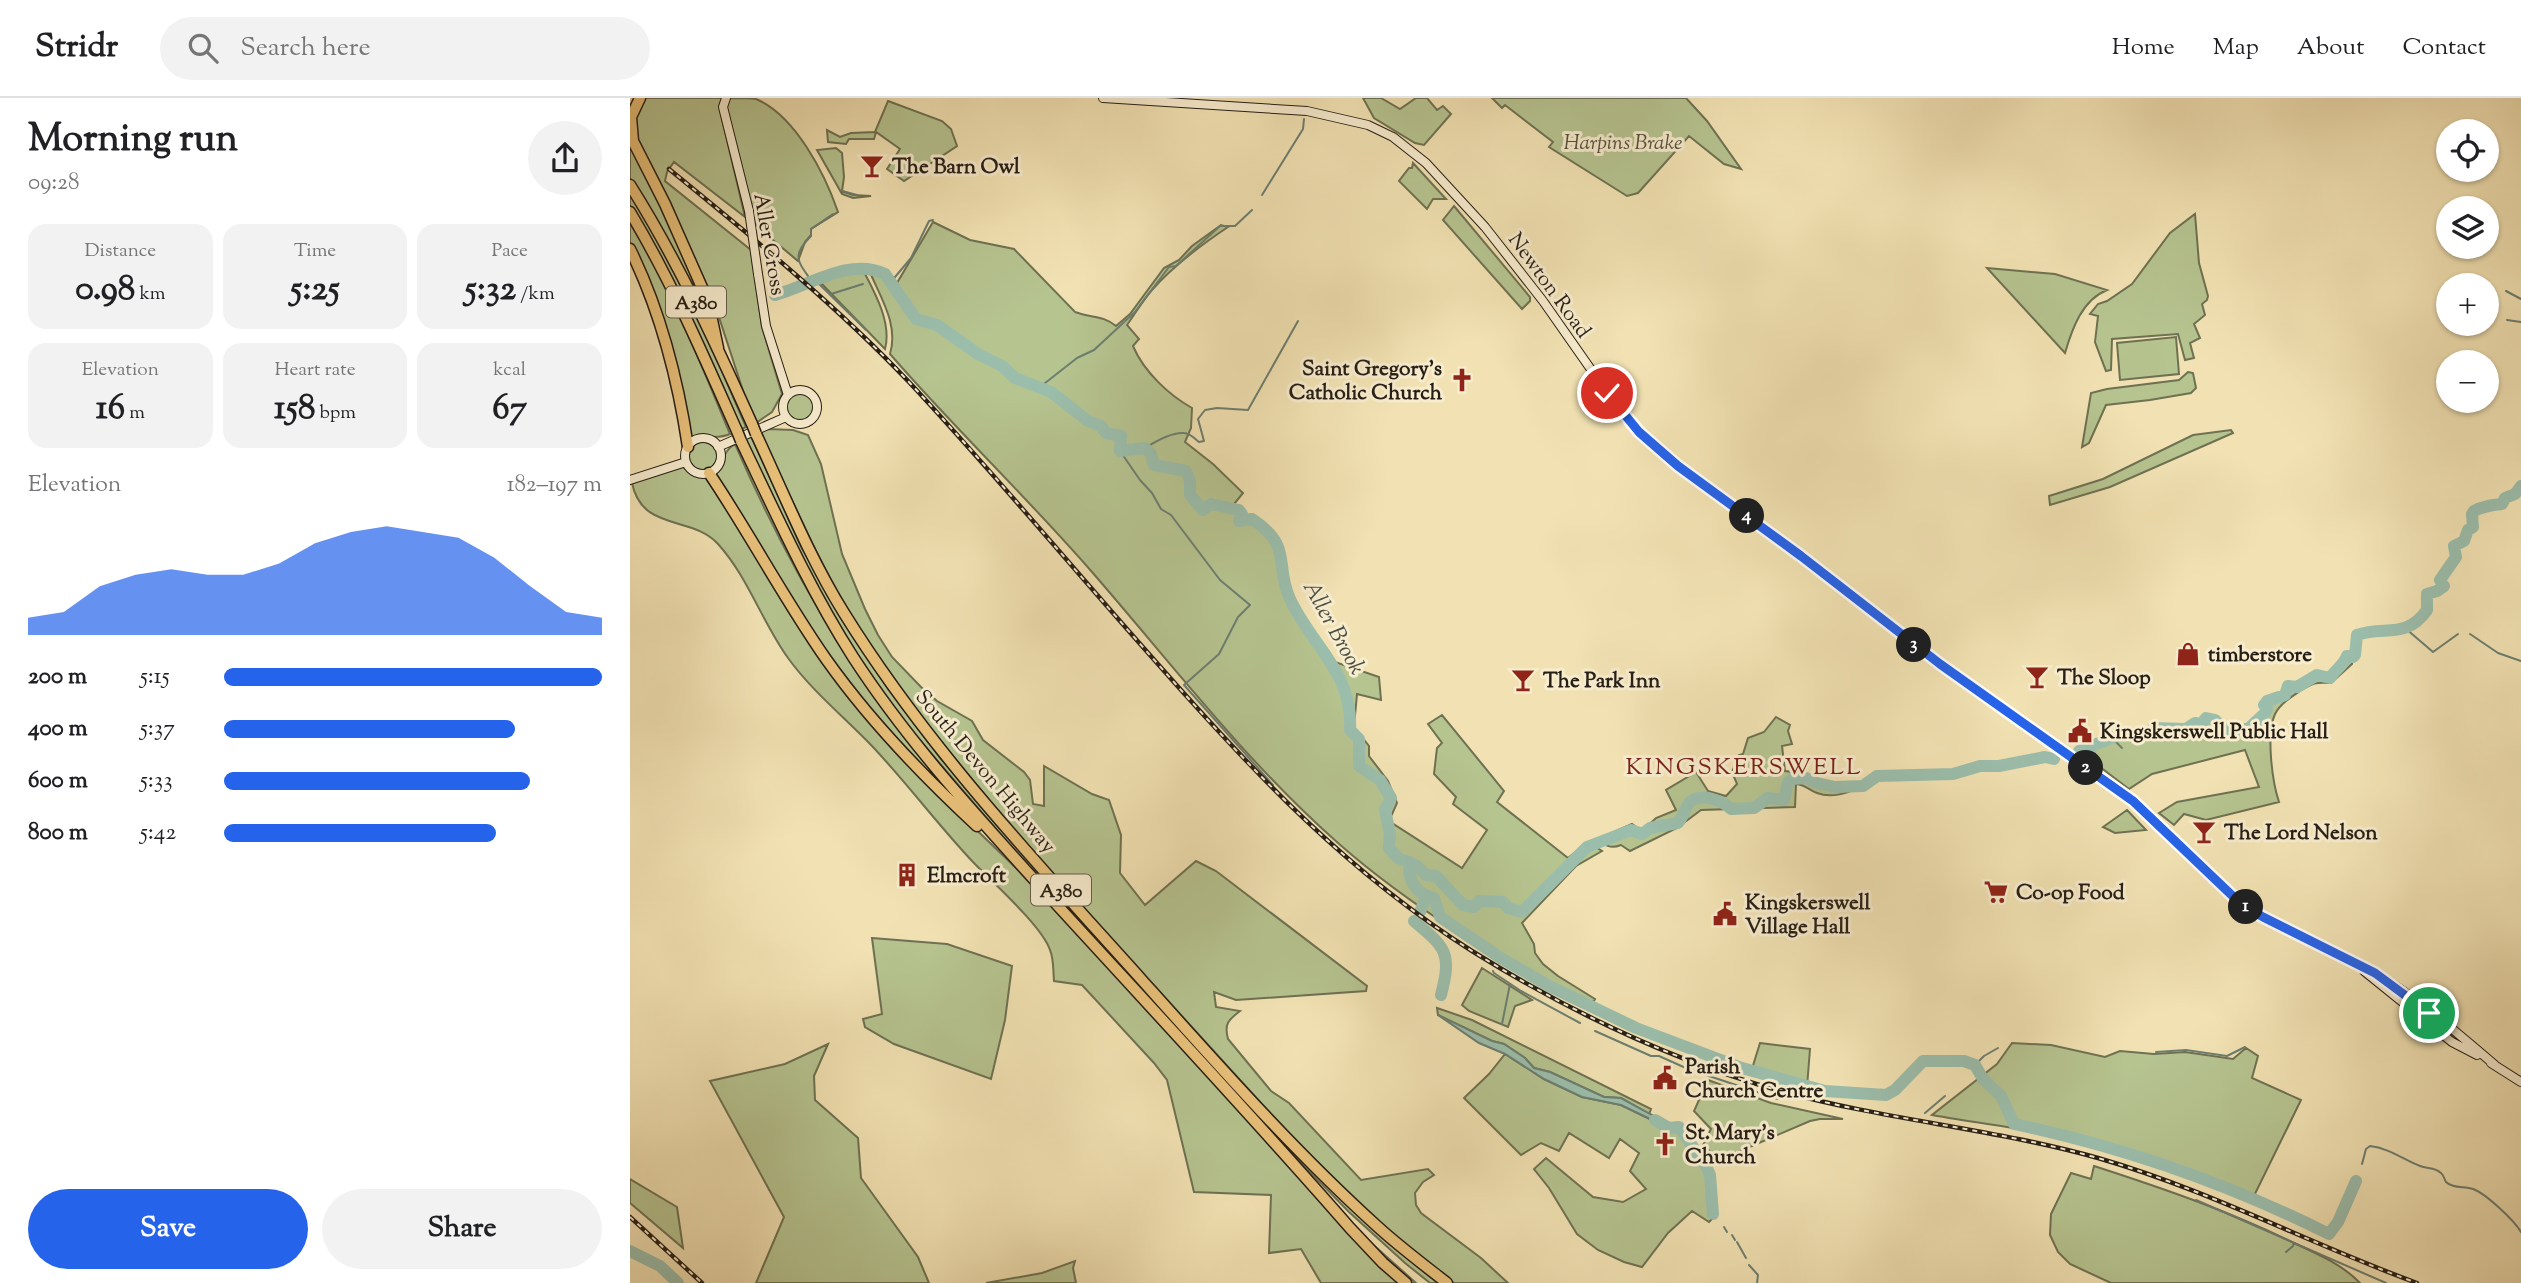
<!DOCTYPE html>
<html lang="en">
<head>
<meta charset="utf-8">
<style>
	:root { --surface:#fff; --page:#f2f2f2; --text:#202124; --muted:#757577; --line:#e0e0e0; --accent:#2563eb }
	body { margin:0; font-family:"Sorts Mill Goudy",serif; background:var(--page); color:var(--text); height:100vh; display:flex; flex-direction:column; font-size:26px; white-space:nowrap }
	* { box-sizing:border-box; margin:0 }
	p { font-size:23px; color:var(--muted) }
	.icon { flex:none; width:38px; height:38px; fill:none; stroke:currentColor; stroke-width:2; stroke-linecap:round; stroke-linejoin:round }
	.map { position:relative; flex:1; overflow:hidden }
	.details { display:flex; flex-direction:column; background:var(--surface); width:630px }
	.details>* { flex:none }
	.tools { position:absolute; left:1806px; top:21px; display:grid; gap:14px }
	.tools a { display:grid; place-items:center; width:63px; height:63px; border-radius:50%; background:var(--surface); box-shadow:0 2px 5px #0004; font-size:35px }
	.pin { position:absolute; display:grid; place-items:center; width:60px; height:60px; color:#fff; margin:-30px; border:4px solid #fff; border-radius:50%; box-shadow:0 2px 7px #0007 }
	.km { position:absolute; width:35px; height:35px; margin:-18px; border-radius:50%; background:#222; color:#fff; font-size:19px; line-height:35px; text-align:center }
	.round { display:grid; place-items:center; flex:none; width:74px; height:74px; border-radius:37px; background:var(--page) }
	.summary { display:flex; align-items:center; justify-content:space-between; height:119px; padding:0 28px }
	h1 { font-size:38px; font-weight:700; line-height:52px }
	.figures { display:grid; grid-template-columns:repeat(3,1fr); gap:10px; height:119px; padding:7px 28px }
	.figures div { display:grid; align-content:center; border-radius:18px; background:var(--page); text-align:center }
	.figures b { font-size:35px; font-weight:700 }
	.figures small { font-size:19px; font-weight:400 }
	.figures p { font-size:19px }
	.chart { height:196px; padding:14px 28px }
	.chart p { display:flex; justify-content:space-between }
	.chart svg { width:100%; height:126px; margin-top:7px; fill:var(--accent); opacity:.7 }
	.action { display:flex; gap:14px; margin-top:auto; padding:14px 28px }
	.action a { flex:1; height:80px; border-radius:42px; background:var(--accent); color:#fff; font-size:28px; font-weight:700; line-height:80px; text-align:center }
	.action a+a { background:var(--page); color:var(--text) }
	ul { padding:0 28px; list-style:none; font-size:23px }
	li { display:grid; grid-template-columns:112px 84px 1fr; align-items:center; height:52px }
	li i { height:18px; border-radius:9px; background:var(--accent) }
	header { display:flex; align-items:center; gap:42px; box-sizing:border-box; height:98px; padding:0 35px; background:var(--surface); border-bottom:2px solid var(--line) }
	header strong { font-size:33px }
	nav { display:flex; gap:38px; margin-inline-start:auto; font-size:24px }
	.search { width:490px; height:63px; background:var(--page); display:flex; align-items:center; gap:18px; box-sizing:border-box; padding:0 24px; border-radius:38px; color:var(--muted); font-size:26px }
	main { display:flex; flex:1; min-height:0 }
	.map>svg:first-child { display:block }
	.green { fill:#b6c490; stroke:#6e7152; stroke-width:2 }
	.water { fill:#9bbeac; stroke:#6c7e70; stroke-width:2 }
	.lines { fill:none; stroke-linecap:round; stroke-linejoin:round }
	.stream { stroke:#6c7e70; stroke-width:2 }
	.river { stroke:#9bbeac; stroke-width:12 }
	.secondary-casing { stroke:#261e15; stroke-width:10 }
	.highway-casing { stroke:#261e15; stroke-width:13 }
	.secondary { stroke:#f7ecce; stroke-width:8 }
	.highway { stroke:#e9c17a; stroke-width:10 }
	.rail-casing { stroke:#261e15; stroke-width:4.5 }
	.rail { stroke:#f7ecce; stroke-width:2; stroke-dasharray:5; stroke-linecap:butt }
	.secondary-bridge-casing { stroke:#261e15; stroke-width:10; stroke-linecap:butt }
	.highway-bridge-casing { stroke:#261e15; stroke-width:13; stroke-linecap:butt }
	.secondary-bridge { stroke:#f7ecce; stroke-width:8 }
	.highway-bridge { stroke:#e9c17a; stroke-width:10 }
	.route-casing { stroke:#fff; stroke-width:14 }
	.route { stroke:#2563eb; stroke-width:9 }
	.labels { text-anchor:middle; stroke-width:6; stroke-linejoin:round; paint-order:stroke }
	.shield { fill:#f7ecce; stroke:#655c4c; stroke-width:2 }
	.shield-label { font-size:19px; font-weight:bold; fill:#261e15 }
	.park-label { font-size:21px; font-style:italic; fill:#51503a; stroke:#f7ecce }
	.poi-label { font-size:21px; font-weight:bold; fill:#261e15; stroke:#f7ecce; text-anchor:start }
	.street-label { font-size:21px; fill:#261e15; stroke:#f7ecce }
	.water-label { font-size:23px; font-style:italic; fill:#494e42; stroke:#f7ecce }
	.quarter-label { font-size:24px; letter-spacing:2px; fill:#7a1f14; stroke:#f7ecce }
</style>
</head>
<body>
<header>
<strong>Stridr</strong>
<div class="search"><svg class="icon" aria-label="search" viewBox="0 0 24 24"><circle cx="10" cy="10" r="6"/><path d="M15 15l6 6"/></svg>Search here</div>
<nav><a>Home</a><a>Map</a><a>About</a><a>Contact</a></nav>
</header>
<main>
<section class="details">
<div class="summary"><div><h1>Morning run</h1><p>09:28</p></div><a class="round"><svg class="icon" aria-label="share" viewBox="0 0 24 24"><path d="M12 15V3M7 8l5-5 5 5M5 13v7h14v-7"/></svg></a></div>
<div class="figures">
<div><p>Distance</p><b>0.98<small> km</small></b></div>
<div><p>Time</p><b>5:25</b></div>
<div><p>Pace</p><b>5:32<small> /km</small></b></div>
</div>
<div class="figures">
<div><p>Elevation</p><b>16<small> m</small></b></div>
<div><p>Heart rate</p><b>158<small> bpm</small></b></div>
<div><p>kcal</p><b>67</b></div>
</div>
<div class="chart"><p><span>Elevation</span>182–197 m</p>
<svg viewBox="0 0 160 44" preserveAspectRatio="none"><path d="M0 44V38L10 36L20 27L30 23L40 21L50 23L60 23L70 19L80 12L90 8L100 6L110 8L120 10L130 17L140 27L150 36L160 38V44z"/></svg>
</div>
<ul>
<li><b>200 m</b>5:15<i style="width:100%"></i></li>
<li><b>400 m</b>5:37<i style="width:77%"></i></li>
<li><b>600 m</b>5:33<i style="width:81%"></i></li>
<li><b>800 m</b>5:42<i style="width:72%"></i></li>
</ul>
<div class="action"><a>Save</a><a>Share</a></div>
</section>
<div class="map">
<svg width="1891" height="1185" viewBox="0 0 1891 1185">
	<rect width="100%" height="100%" fill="#f2e2b3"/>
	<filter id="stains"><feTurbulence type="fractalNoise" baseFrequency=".00286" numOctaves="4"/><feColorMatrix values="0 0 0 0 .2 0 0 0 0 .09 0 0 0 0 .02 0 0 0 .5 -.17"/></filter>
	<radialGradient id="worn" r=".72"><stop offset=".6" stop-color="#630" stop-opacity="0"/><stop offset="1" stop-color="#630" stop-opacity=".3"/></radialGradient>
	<path class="green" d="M 15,0 L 92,0 L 89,8 L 115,119 L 44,64 L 37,74 L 35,83 L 121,152 L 132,229 L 152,296 L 142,314 L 126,325 L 118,308 L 83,201 L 6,42 L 4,21 Z
		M 99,0 C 107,0 119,0 126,1 C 165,17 195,76 208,114 L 181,131 L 181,137 L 175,144 L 168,163 L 125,127 L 96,8 Z
		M 733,0 L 751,0 L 770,11 L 786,0 L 797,0 L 807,12 L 813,8 L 821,16 L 794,47 L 785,45 L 744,20 Z
		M 862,0 L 1056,0 L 1077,23 L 1111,71 L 1094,66 L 1059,38 L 1008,95 L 997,98 L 919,49 L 923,44 L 875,7 L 872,10 Z
		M 258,3 L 312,23 L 321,31 L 327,48 L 274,83 L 257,71 L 270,51 L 246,34 L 244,41 L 219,41 L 216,46 L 198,44 L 197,32 L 210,39 L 221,35 L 245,34 Z
		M 0,41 L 75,202 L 68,200 L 31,130 L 0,80 Z
		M 206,50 L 212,55 L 214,79 L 212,93 L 223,97 L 241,98 L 223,100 L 212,96 L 187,52 Z
		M 783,65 L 816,101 L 803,101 L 797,111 L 769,83 L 779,70 L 782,70 Z
		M 0,93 L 70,222 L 116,329 L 110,332 L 32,161 L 0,108 Z
		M 824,108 L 900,199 L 900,203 L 892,211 L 813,122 Z
		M 1565,116 L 1569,165 L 1578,198 L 1577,202 L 1572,206 L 1575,217 L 1564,226 L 1570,240 L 1560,245 L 1564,260 L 1555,262 L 1548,236 L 1482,241 L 1481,272 L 1476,273 L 1465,244 L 1468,218 L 1460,216 L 1468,206 L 1477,203 L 1502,186 L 1540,135 Z
		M 303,124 L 340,142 L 384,151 L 445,214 C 461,220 473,217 486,228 L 500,216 L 534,170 L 549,162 L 562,148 L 591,127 L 598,129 C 571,147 544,167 522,192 C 513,202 505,216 497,227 L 509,241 L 503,248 C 514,274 539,297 562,310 L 561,330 L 555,344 L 583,366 L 613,395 L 604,406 L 618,421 L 643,435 L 650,460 L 655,491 L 665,516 L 699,562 L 749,579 L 751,602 L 727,596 L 724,629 L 739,648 L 739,658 L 758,683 L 767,705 L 759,723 L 832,770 L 857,732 L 823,706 L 826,699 L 804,676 L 807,650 L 812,645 L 798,626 L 812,617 L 874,693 L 867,704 L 938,760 L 958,744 L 972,753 L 946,768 L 892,825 L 904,846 L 905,855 L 913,866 L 928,878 L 965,901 L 959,911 C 871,862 784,812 708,745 C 616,664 542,566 462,474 C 397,399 325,331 260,256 C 269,226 250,199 239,172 L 255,176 L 264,190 Z
		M 0,125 C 42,192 70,264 100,336 C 86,343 72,334 59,344 L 13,169 L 0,146 Z
		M 1357,170 L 1425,176 L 1477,192 C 1452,202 1442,231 1435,255 Z
		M 233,172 C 245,195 262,225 255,251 L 188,182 L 208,174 Z
		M 1546,239 L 1549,276 L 1490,282 L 1487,245 Z
		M 1558,274 L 1563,275 L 1566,290 L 1561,295 L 1520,302 L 1476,307 L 1459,345 L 1452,349 L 1461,295 L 1477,291 L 1549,282 Z
		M155 309a15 15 0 1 1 30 0a15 15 0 1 1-30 0Z
		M 138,331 L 163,332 L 178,337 L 191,366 L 212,456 L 235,511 L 248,537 L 262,559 L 291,589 L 307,603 L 342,623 L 353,642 L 394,674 L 400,682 L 403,706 L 414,708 L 414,668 L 462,696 L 479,702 L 491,737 L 490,775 L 515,807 L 566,763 L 586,773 L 737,888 L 736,893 L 606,902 L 584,894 L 586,909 L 610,913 C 598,922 594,926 598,941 L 641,993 L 659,1005 L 731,1082 L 798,1071 L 804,1077 L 793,1084 L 785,1095 L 786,1107 L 791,1115 L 851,1160 L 878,1185 L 824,1185 L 755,1130 L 682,1060 L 643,1018 L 396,747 L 277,602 L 216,511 L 186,453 L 130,334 Z
		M 1601,332 L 1603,335 L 1480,389 L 1420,407 L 1419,398 L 1473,381 L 1563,337 Z
		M 121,338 L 171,449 L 208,513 L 258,591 L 311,661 L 366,726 L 668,1057 L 809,1185 L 800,1185 L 775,1165 L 719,1114 L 676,1070 L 377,744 L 272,621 L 194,509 L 114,342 Z
		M59 358a14 14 0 1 1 28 0a14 14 0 1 1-28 0Z
		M 105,346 C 160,473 229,592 322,696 L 319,698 L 256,631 L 193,549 L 85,376 C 93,366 93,352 105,346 Z
		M 52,368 L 66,378 L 78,379 L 158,510 L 299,686 L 387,771 L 711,1118 L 786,1185 L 691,1185 L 671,1151 L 639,1155 L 641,1097 L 564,1094 L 537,982 L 524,965 L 452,887 L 424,883 C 423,873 424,861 420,852 C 412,828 362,784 343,764 C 308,727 277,685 242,648 C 213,618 182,593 158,560 C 132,524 118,479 88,446 C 62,417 12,434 2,385 Z
		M 1717,558 L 1723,559 L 1722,566 L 1701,585 C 1685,584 1683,585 1670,593 C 1661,599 1650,606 1645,616 C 1636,636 1642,683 1649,704 L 1576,722 L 1554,716 L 1544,727 L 1529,715 L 1547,704 L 1629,689 L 1615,652 L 1522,676 L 1499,691 L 1449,653 L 1494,635 L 1520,636 L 1523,630 L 1556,631 L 1565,625 L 1571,626 L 1576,620 L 1585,622 L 1594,631 L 1618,631 L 1635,615 L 1637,611 L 1634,607 L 1637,603 L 1654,597 L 1658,588 L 1667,589 L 1687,577 L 1700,580 C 1705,572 1714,567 1717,558 Z
		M 1146,619 L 1160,627 L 1158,633 L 1162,646 L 1152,648 L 1155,673 L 1173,675 L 1196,685 L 1239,686 C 1223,692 1205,702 1187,695 C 1179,692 1176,687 1166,686 L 1165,709 L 1071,712 L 1047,730 L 1000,753 L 991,747 C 981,751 975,748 968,741 L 1002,726 L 1012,733 L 1026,720 L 1046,712 L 1036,692 L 1066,674 L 1078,693 L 1096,698 L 1107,686 L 1102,674 L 1109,657 L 1113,656 L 1118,640 L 1134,634 Z
		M 1497,712 L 1516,732 L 1485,735 L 1473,729 Z
		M 242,840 L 317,846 L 382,868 L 375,922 L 361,981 L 264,946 L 235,929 L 233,921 L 252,916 Z
		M 852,870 L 902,902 L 885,908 L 878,929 L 839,913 L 832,907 Z
		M 807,910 L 842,922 L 1021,1011 L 1019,1016 L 991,1000 L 974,999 L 920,974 L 904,970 L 895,960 L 874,946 L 862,943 L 808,917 Z
		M 1130,945 L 1180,951 L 1177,989 L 1121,974 Z
		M 1382,945 L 1421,947 L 1475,959 L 1490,953 L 1524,956 L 1555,954 L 1603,961 L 1616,950 L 1628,958 L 1622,980 L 1671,1002 L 1622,1102 C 1573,1082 1523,1059 1471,1047 C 1416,1033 1358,1027 1302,1017 L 1367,966 Z
		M 198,946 L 184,978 L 185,1002 L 228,1040 L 231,1080 L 288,1159 L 299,1185 L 126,1185 L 154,1119 L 80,983 L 155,966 Z
		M 875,956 L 914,981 L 952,999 L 991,1007 L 1034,1028 L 1049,1029 C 1070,1060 1088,1081 1082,1121 L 1079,1124 L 1062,1113 L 1038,1135 L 1012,1169 L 994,1164 L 968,1152 L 947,1136 L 919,1090 L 904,1071 L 916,1060 L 963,1099 L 993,1104 L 1016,1091 L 1000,1073 L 1009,1055 L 990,1041 L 979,1060 L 939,1035 L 929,1053 L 911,1045 L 891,1057 L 834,1000 L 859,976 Z
		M 1078,982 L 1141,1005 L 1213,1021 L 1190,1021 L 1180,1023 L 1108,1054 L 1083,1056 L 1073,1047 L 1081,1031 L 1064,1013 Z
		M 1464,1068 C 1535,1091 1599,1113 1666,1146 C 1688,1156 1713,1167 1730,1185 L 1481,1185 L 1440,1166 L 1428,1154 L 1420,1137 L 1421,1116 L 1441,1075 L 1461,1081 Z
		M 0,1081 L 47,1109 L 53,1150 L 0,1105 Z
		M 445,1163 L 443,1170 L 446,1185 L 356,1185 L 412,1175 Z"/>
	<path class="water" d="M 808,917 L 862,943 L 874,946 L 895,960 L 904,970 L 920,974 L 974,999 L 991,1000 L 1024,1018 L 1039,1030 L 991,1007 L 952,999 L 914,981 L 875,956 L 849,945 Z"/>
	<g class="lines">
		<path class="stream" d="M 212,93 L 227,97
			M 632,97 L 673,31 L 674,21
			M 186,183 L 236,232
			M 182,184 C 169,164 160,159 181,138 L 181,131 L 203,116
			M 260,185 L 281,160 L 299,123 L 303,122
			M 1876,193 L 1891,201
			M 201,196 L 233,186
			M 1877,222 L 1891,224
			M 410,289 L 447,260 L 464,252 L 505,214 L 539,169 L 546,168 L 590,128 L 605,128 L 622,112
			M 515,350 C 526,343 542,334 554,335 C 560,335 565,341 569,344 L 574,343 L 568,321 L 575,312 L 587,310 L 618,312 L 668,223
			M 490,353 L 510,382 L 522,395 L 531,411 L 541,417 L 590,482 L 620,507 L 608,519 L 589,556 L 554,587 L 643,687
			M 1775,530 L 1803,554 L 1828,536
			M 1840,536 L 1868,555 L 1891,563
			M 1482,640 L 1492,650
			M 869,865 L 872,860
			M 863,873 L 864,875 L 891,893 L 950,925
			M 872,926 L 880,886
			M 965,933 L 1021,958 L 1029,958 L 1058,971 L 1148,1001
			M 1526,954 L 1556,952 L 1597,958 L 1615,949
			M 1345,967 L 1354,958 L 1368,950
			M 1295,1015 L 1315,998
			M 1732,1066 L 1736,1051 L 1740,1048 C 1759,1050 1774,1062 1790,1068 C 1797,1071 1805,1069 1811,1075 C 1814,1077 1814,1081 1816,1084 C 1823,1091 1834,1088 1843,1091 C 1855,1095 1884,1122 1891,1134
			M 1566,1102 L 1756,1185
			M 1094,1129 L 1097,1134
			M 1102,1137 L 1105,1142
			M 1107,1144 L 1116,1160
			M 1656,1154 L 1663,1148 L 1664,1145
			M 1119,1167 L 1128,1177 L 1127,1185"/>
		<path class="river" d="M 145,197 C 179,188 219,159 255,176 L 286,221 L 307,227 L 348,256 L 372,268 L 385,280 L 421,294 L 458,323 L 471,328 L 476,335 L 491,338 L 490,353 L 515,350 L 521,356 L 524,367 L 556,373 L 560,383 L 560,397 L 573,412 L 581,406 L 609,412 L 612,416 L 609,423 L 622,421 C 664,449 644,466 660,501 C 683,550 723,574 720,632 L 729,641 L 729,668 L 750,682 L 761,700 L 755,712 L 760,736 L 759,750 L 768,760 L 786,767 L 796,777 L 806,778 L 833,807 L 844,809 L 849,803 L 873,804 L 878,810 L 892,814 L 957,749 L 1001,732 L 1012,736 L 1020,730 L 1048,725 C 1053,719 1055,711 1059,705 C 1070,694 1092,702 1101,711 L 1124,710 L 1138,700 L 1154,702 L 1158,684 L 1162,681 L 1176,680 L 1187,685 L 1205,689 L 1233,688 L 1247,678 L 1323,676 L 1350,668 L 1369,668 L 1415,659 L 1424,661
			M 1449,653 L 1494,635 L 1520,636 L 1523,630 L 1556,631 L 1565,625 L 1571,626 L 1576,620 L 1585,622 L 1594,631 L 1618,631 L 1635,615 L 1637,611 L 1634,607 L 1637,603 L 1655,597 L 1658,588 L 1667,589 L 1687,577 L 1700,580 C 1705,572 1714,567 1717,558 L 1723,559 L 1725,557 L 1727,537 C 1754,527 1776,542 1797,512 L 1797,496 L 1807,493 L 1814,488 L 1810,482 L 1826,459 L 1824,448 L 1834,443 L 1838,432 L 1843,429 L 1842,416 L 1844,413 C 1853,408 1862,407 1872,406 L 1875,400 L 1885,396 L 1891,388
			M 779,764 C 778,783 786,796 804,800 L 810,819 L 869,859 L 919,888 L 1006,930 L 1112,970 L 1195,993 L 1256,997 L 1265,992 L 1293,963 L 1334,963 L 1345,967 L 1353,981 L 1371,998 L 1384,1026 C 1493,1049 1599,1086 1699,1136 L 1708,1124 L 1726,1083
			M 790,814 L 796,798
			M 784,823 C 816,850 822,855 811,897
			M 1025,1022 L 1039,1030 L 1049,1029 L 1076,1068 L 1080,1077 L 1083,1116
			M 0,1153 L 30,1168 L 48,1185"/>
		<g class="secondary-casing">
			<path id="secondary" d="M 96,0 L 93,9 L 119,113
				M 473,0 L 677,13 L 738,27 L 763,39 L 796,65 L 855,129 L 913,203 L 995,320 L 1009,334 L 1048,368 L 1171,458 L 1310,566 L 1503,703 L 1611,806 C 1654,832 1702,850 1745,875 C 1788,900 1827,935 1865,967
				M 128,176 L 136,228 L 158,297
				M153 309a17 17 0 1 1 34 0a17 17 0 1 1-34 0Z
				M55 358a18 18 0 1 1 36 0a18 18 0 1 1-36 0Z
				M 88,349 L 156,319
				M 0,382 L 56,364
				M 1734,873 L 1822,944 L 1847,957
				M 1861,965 L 1891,984"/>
		</g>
		<g class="highway-casing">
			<path id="highway" d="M 10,0 L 1,19 L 3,43 L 35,106 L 78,203 L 88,250
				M 0,87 C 48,163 85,244 122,326
				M 0,114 C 42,184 74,259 107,333
				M 0,151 C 30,212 48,282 58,349
				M 126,336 C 154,396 179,459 214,515 C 297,649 406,764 511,881 C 587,966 664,1053 748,1129 C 770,1149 794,1167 817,1185
				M 111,343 C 146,416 179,490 223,559 C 282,650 356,728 428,808 C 526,915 625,1021 720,1130 L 753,1165 L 776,1185
				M 79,375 C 120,436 154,501 196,561 C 239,622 292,677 347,728"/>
		</g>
		<use href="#secondary" class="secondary"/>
		<use href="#highway" class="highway"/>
		<g class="rail-casing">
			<path id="rail" d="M 39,71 C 122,139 205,206 279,284 C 364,375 444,472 527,565 C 624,675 717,774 842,853 C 938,913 1045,964 1154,994 C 1257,1022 1365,1031 1468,1060 C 1579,1092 1680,1146 1787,1185
				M 0,1119 L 72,1185"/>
		</g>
		<use href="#rail" class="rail"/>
		<g class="secondary-bridge-casing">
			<path id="secondary-bridge" d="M 119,113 L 128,176"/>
		</g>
		<g class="highway-bridge-casing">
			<path id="highway-bridge" d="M 122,326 L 126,336
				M 107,333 L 111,343"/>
		</g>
		<use href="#secondary-bridge" class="secondary-bridge"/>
		<use href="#highway-bridge" class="highway-bridge"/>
	</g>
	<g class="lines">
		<g class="route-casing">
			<path id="route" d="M 977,295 L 1009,334 L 1048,368 L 1171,458 L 1310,566 L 1503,703 L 1611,806 L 1633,819 L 1745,875 L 1799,915"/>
		</g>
		<use href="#route" class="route"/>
	</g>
	<defs>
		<g id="bar-bare" transform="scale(1.89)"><path d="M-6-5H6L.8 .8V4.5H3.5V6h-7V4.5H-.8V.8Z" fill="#8f2418" stroke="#f7ecce" stroke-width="2.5" paint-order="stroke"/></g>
		<g id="church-bare" transform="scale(1.89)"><path d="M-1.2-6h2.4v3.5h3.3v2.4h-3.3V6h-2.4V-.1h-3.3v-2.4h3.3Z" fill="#8f2418" stroke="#f7ecce" stroke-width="2.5" paint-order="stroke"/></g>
		<g id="shop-bare" transform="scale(1.89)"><path d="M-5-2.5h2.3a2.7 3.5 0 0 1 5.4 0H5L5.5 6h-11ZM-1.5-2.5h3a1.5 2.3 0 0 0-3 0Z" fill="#8f2418" stroke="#f7ecce" stroke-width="2.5" paint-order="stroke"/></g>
		<g id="civic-bare" transform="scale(1.89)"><path d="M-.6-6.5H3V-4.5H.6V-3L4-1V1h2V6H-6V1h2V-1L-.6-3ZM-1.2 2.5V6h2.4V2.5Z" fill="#8f2418" stroke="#f7ecce" stroke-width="2.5" paint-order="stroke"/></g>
		<g id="building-bare" transform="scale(1.89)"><path d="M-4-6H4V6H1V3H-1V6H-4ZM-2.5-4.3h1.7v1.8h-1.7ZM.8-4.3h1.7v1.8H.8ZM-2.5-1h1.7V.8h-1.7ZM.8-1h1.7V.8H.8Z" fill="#8f2418" stroke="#f7ecce" stroke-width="2.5" paint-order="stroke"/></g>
		<g id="supermarket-bare" transform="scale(1.89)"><path d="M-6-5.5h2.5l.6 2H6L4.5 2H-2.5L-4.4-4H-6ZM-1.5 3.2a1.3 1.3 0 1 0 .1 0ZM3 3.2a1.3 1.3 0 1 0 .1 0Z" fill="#8f2418" stroke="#f7ecce" stroke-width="2.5" paint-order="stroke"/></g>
	</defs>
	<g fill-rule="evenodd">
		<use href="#bar-bare" x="242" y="68"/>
		<use href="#church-bare" x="832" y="282"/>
		<use href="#shop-bare" x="1558" y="556"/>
		<use href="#bar-bare" x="1407" y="579"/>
		<use href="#bar-bare" x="893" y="582"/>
		<use href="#civic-bare" x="1450" y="633"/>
		<use href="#bar-bare" x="1574" y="734"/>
		<use href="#building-bare" x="277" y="777"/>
		<use href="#supermarket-bare" x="1366" y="794"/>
		<use href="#civic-bare" x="1095" y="816"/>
		<use href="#civic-bare" x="1035" y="980"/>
		<use href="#church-bare" x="1035" y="1046"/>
	</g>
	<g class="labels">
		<g class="shield">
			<rect x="36" y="188.5" width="60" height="31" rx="5"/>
			<rect x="401" y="776.5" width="60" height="31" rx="5"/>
		</g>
		<g class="shield-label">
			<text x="66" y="211">A380</text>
			<text x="431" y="799">A380</text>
		</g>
		<g class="park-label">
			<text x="993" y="51">Harpins Brake</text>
		</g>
		<g class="poi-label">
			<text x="262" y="75">The Barn Owl</text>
			<text x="812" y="277" text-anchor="end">Saint Gregory's<tspan x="812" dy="24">Catholic Church</tspan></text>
			<text x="1578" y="563">timberstore</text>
			<text x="1427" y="586">The Sloop</text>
			<text x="913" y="589">The Park Inn</text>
			<text x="1470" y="640">Kingskerswell Public Hall</text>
			<text x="1594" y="741">The Lord Nelson</text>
			<text x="297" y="784">Elmcroft</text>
			<text x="1386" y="801">Co-op Food</text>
			<text x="1115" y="811">Kingskerswell<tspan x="1115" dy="24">Village Hall</tspan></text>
			<text x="1055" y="975">Parish<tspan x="1055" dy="24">Church Centre</tspan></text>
			<text x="1055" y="1041">St. Mary's<tspan x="1055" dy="24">Church</tspan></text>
		</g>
		<g class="street-label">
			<text transform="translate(140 146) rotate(80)" y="7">Aller Cross</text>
			<text transform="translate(920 187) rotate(54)" y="7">Newton Road</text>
			<text transform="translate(356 673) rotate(50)" y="7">South Devon Highway</text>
		</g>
		<g class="water-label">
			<text transform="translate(705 529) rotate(61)" y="8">Aller Brook</text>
		</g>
		<g class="quarter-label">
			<text x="1114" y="676">KINGSKERSWELL</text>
		</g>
	</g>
	<rect width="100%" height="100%" filter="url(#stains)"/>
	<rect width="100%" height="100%" fill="url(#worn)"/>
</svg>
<div class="tools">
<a><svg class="icon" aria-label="locate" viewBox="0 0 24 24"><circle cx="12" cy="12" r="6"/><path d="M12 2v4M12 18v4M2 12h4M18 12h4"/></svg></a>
<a><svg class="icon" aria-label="layers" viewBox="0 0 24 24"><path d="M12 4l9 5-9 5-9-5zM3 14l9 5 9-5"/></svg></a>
<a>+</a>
<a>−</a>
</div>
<div class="pin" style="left:1799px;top:915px;background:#1e9e55"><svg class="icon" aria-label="arrive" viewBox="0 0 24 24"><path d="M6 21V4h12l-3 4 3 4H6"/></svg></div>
<div class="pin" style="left:977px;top:295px;background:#d93025"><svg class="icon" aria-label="check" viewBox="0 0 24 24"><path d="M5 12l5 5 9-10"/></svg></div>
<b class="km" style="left:1616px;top:809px">1</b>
<b class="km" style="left:1456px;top:670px">2</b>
<b class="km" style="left:1284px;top:547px">3</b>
<b class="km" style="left:1117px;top:418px">4</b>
</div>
</main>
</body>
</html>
